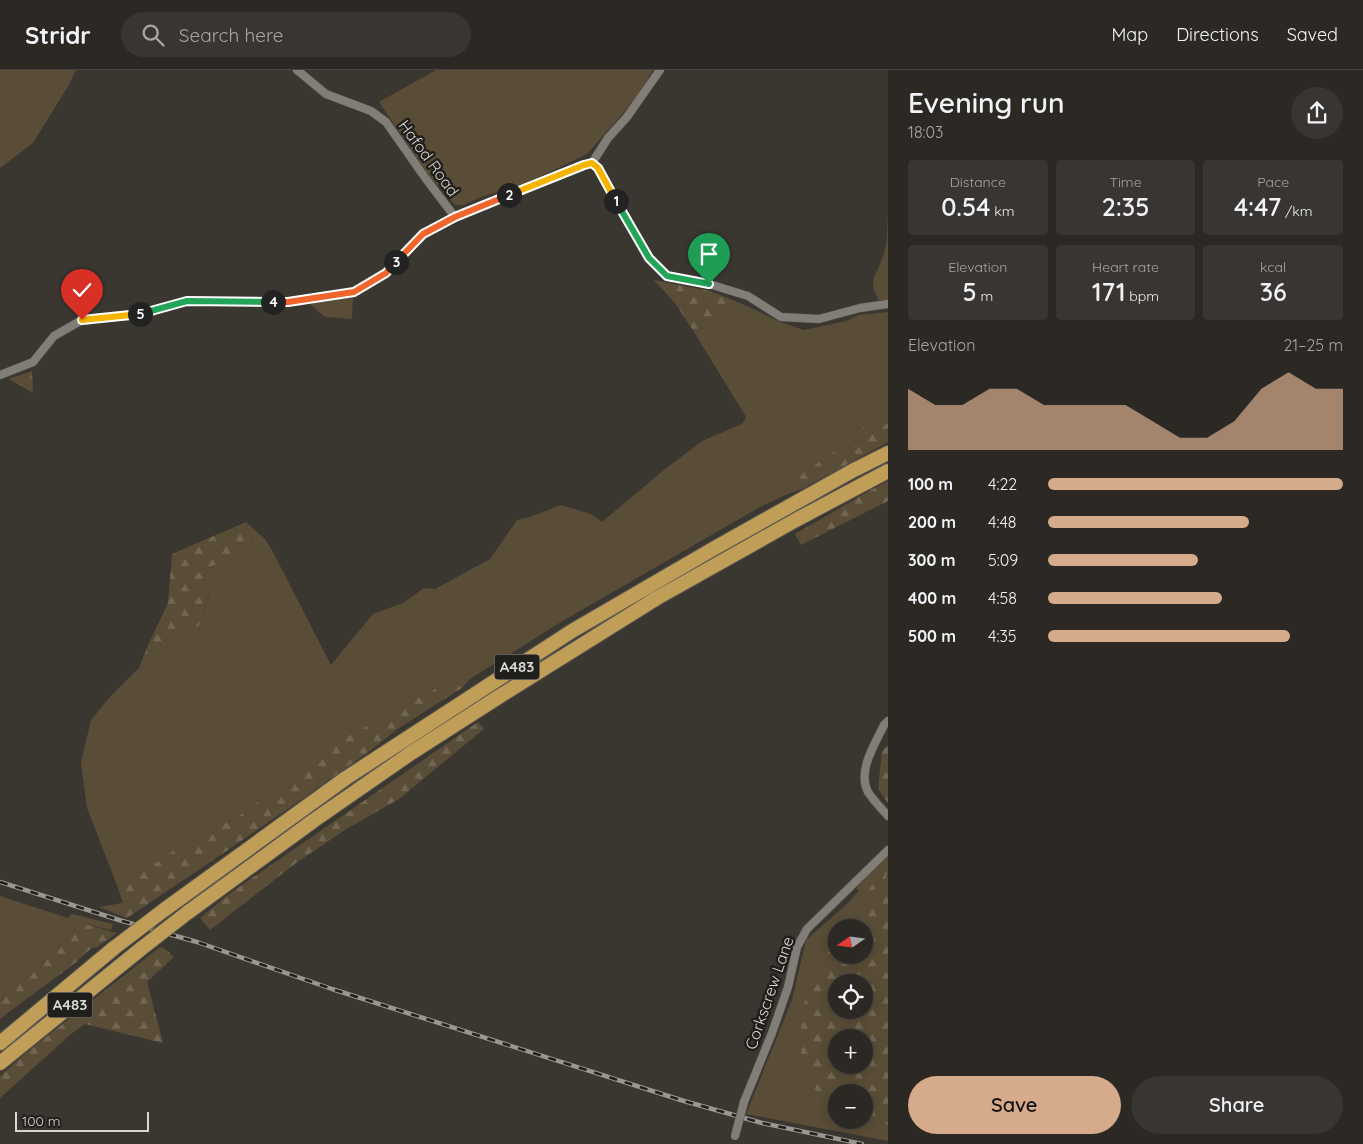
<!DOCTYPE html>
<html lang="en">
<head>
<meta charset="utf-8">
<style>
	:root { --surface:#2c2925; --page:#383532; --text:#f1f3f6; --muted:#a6a6a7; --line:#484542; --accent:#d6ab8b }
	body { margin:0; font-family:Quicksand,sans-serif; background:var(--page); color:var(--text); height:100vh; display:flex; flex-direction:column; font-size:19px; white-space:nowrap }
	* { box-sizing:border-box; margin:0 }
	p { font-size:16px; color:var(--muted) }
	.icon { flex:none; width:28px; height:28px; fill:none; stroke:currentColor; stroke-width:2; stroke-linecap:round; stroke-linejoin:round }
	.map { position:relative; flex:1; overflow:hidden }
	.drawer { display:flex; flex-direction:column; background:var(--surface); width:475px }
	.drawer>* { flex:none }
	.needle { width:32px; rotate:256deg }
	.tools { position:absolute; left:828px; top:849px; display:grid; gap:10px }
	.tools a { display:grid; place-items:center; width:45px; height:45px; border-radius:50%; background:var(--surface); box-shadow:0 2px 12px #0003,0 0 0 1px var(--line); font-size:25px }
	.scale { position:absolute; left:15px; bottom:12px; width:134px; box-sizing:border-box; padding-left:5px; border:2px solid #d8d6d2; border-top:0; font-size:14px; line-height:18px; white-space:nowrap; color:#d8d6d2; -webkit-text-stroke:4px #201f1c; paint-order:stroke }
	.pin { position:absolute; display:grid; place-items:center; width:42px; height:42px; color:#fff; margin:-51px -21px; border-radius:50% 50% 50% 0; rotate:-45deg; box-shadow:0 0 5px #0007 }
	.pin .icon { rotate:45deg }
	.km { position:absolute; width:25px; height:25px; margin:-12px; border-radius:50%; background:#222; color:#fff; font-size:14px; line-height:25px; text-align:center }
	.round { display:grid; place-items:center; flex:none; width:52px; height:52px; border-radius:26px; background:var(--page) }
	.head { display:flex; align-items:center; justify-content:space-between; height:85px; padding:0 20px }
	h1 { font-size:28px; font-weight:600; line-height:38px }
	.stats { display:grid; grid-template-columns:repeat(3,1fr); gap:8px; height:85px; padding:5px 20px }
	.stats div { display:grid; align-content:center; border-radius:5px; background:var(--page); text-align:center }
	.stats b { font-size:25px; font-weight:600 }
	.stats small { font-size:14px; font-weight:400 }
	.stats p { font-size:14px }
	.chart { height:140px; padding:10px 20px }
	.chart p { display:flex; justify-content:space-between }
	.chart svg { width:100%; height:90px; margin-top:5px; fill:var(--accent); opacity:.7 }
	.primary-button { display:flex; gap:10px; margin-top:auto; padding:10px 20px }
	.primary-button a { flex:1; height:58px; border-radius:30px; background:var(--accent); color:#111; font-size:20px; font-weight:600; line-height:58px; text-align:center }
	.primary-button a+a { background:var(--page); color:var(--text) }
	ul { padding:0 20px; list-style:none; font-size:16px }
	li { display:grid; grid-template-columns:80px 60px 1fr; align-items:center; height:38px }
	li i { height:12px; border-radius:6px; background:var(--accent) }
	header { display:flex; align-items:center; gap:30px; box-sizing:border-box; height:70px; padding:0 25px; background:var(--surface); border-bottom:1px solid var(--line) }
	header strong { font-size:24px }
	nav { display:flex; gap:28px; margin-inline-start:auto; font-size:18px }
	.search { width:350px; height:45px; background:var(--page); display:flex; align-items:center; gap:12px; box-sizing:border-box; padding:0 18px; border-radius:28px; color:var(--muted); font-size:19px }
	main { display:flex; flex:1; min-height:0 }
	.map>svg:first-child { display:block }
	.green { fill:#594d37; fill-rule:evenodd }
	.forest { fill:url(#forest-firs); fill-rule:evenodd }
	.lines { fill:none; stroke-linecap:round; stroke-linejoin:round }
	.minor-casing { stroke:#585650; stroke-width:9 }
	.trunk-casing { stroke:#585650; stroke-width:16 }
	.minor { stroke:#817d77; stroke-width:8 }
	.trunk { stroke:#c09e58; stroke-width:14 }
	.rail-casing { stroke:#9a9792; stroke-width:4.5 }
	.rail { stroke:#201f1c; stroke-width:2.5; stroke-dasharray:8; stroke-linecap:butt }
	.minor-bridge-casing { stroke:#585650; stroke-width:9; stroke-linecap:butt }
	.trunk-bridge-casing { stroke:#585650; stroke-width:16; stroke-linecap:butt }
	.minor-bridge { stroke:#817d77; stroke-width:8 }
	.trunk-bridge { stroke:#c09e58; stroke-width:14 }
	.split-1-casing { stroke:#fff; stroke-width:10 }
	.split-2-casing { stroke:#fff; stroke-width:10 }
	.split-3-casing { stroke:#fff; stroke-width:10 }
	.split-4-casing { stroke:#fff; stroke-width:10 }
	.split-5-casing { stroke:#fff; stroke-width:10 }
	.split-6-casing { stroke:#fff; stroke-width:10 }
	.split-1 { stroke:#22a559; stroke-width:6 }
	.split-2 { stroke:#f5b400; stroke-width:6 }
	.split-3 { stroke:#f0652b; stroke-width:6 }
	.split-4 { stroke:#f0652b; stroke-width:6 }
	.split-5 { stroke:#22a559; stroke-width:6 }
	.split-6 { stroke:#f5b400; stroke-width:6 }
	.labels { text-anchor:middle; stroke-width:5; stroke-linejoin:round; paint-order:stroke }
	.shield { fill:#201f1c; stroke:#a19f9b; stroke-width:1 }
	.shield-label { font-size:15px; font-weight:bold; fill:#d8d6d2 }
	.street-label { font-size:16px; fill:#d8d6d2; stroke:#201f1c }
</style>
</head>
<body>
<header>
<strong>Stridr</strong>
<div class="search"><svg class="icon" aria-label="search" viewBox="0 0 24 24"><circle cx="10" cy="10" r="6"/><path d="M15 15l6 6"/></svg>Search here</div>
<nav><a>Map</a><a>Directions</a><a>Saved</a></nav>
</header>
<main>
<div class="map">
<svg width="888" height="1074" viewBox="0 0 888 1074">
	<defs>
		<pattern id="forest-firs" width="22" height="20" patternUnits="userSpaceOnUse" patternTransform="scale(1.25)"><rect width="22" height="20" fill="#594d37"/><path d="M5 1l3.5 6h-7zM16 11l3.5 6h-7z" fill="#706653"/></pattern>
	</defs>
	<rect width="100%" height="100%" fill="#3a3731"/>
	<path class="green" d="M 0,0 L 76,0 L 70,13 L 33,73 L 0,98 Z
		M 436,0 L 653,0 L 634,31 L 587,84 L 525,114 L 481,127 L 464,135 L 455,135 L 430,107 L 379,32 Z
		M 888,146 L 888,230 L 879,230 C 866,210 878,204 883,186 C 888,173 887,159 888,146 Z
		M 353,227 L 352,249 L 325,247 L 310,234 Z
		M 745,235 L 780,252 L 804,260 L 846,251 L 859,245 L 888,242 L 888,353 L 868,366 L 861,357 L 855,362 L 844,375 L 794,410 L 802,419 L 788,424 L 760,437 L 561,552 L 470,609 L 462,618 L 453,609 L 327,678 L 313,687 L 240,745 L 171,782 L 124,816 L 118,818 L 87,738 L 81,692 L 91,650 L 109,628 L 139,598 L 161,585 L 174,564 L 199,556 L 209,526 L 204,508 L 210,497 L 248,482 L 252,469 L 246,452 L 265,469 L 273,482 L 331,595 L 373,544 L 403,533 L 424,518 L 435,519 L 490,489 L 517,450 L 530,447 L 561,435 L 591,444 L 602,452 L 664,400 L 702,371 L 742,354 L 746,347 L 694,262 L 732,241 Z
		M 888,788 L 888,1071 L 746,1044 L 792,930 L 806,870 L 845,836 ZM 836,858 L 864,858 L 864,885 L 836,885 ZM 836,912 L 864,912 L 864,940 L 836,940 ZM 836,968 L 864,968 L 864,995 L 836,995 ZM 836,1022 L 864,1022 L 864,1050 L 836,1050 Z
		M 0,826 L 68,848 L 72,844 L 113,854 L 111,860 L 81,853 L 34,902 L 0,929 Z"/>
	<path class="forest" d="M 654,210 L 710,221 L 745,235 L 732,241 L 694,262 L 675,233 Z
		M 32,301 L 33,323 L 9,309 Z
		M 888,353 L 888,372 L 802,419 L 793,410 L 844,375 L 855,362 L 864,356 L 868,366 Z
		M 888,411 L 888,431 L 801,475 L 795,464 L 869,421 Z
		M 246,452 L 252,469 L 248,482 L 210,497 L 204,508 L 209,525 L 199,556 L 174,564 L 161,585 L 139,598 L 149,573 L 168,533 L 172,484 Z
		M 453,609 L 462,618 L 399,658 L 371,680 L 311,723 L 203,797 L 127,848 L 99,837 L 123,833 L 118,818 L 124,816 L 171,782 L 240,745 L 313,687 L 326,678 Z
		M 478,652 L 484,659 L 399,729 L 348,758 L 296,793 L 210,860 L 200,848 L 229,824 Z
		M 888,675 L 888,733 L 878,719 L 882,681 Z
		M 888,782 C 888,796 888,816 876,819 C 868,821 863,821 856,819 Z
		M 888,817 L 888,1055 L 864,1048 L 864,1022 L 836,1022 L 836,1040 L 820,1029 L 801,991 L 801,940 L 831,876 L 836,871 L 836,885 L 864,885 L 864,858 L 849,857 ZM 836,912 L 864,912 L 864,940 L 836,940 ZM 836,968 L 864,968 L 864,995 L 836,995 Z
		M 81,853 L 117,863 L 96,878 L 94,877 C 88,880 77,892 70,897 C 47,914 23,931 0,949 L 0,929 L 34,902 Z
		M 160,877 L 165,879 L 174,887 L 147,912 L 163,973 L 85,954 L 71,964 L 0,1028 L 0,1006 L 27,982 Z"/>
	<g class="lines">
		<g class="minor-casing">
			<path id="minor" d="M 297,0 L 326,24 L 371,41 L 386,52 L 426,109 L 455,147
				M 592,93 L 608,68 L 627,47 L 660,0
				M 0,305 L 33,292 L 54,266 L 82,250 L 134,245 L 187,231 L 288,232 L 354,222 L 386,203 L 423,164 L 455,147 L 585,95 L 592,93 L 598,98 L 649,188 L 667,206 L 709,214 L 748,226 L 781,247 L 819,249 L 860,238 L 888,234
				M 888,651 L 884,655 C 875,674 857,701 868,722 C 873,730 882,739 888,746
				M 744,1032 L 772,963 L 788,917 L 797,877 L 807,859 L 888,780"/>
		</g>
		<g class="trunk-casing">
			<path id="trunk" d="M 164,840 L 346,708 L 572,561 L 713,479 L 852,401 L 888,383
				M 187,843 L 313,751 L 411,683 L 500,626 L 657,528 L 794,451 L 888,401
				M 0,973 L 114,878
				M 0,993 L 142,878"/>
		</g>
		<use href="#minor" class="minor"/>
		<use href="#trunk" class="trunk"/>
		<g class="rail-casing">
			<path id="rail" d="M 0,812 L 119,850 L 197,872 L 332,919 L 684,1031 L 762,1053 L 862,1074"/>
		</g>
		<use href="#rail" class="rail"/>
		<g class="minor-bridge-casing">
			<path id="minor-bridge" d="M 735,1066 L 744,1032"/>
		</g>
		<g class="trunk-bridge-casing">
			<path id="trunk-bridge" d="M 114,878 L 164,840
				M 142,878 L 187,843"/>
		</g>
		<use href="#minor-bridge" class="minor-bridge"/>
		<use href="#trunk-bridge" class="trunk-bridge"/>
	</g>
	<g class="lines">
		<g class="split-1-casing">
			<path id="split-1" d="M 616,131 L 649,188 L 667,206 L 709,214"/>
		</g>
		<g class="split-2-casing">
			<path id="split-2" d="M 509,125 L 584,95 L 592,93 L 598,98 L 616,131"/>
		</g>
		<g class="split-3-casing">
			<path id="split-3" d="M 396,192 L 423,164 L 455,147 L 509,125"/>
		</g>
		<g class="split-4-casing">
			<path id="split-4" d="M 273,232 L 288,232 L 354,222 L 386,203 L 396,192"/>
		</g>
		<g class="split-5-casing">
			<path id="split-5" d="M 140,244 L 187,231 L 273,232"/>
		</g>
		<g class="split-6-casing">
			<path id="split-6" d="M 82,250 L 140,244"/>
		</g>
		<use href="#split-1" class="split-1"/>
		<use href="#split-2" class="split-2"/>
		<use href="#split-3" class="split-3"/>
		<use href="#split-4" class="split-4"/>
		<use href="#split-5" class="split-5"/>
		<use href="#split-6" class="split-6"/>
	</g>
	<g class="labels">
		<g class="shield">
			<rect x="494.5" y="584.5" width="45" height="25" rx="4"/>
			<rect x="47.5" y="922.5" width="45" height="25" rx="4"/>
		</g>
		<g class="shield-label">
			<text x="517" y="602">A483</text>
			<text x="70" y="940">A483</text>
		</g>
		<g class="street-label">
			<text transform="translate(429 88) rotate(54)" y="6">Hafod Road</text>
			<text transform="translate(769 923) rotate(-71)" y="6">Corkscrew Lane</text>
		</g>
	</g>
</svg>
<div class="tools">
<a><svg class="needle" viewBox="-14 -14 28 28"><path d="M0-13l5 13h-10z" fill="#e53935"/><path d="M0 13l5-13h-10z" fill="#a6a6a7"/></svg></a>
<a><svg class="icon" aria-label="locate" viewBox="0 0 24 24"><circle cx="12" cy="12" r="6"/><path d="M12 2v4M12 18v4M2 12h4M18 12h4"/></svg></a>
<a>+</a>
<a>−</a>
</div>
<div class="scale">100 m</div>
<div class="pin" style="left:709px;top:214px;background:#1e9e55"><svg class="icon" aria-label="arrive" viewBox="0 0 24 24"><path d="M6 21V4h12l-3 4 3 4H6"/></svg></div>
<div class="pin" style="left:82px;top:250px;background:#d93025"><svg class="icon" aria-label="check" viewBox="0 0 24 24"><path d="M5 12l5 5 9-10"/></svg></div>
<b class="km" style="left:616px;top:131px">1</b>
<b class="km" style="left:509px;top:125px">2</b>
<b class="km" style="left:396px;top:192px">3</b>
<b class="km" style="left:273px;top:232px">4</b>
<b class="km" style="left:140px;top:244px">5</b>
</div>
<section class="drawer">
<div class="head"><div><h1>Evening run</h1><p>18:03</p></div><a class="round"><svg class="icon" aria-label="share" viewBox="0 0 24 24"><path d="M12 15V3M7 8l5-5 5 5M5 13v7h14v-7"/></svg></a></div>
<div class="stats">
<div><p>Distance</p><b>0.54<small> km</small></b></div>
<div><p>Time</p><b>2:35</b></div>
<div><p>Pace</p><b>4:47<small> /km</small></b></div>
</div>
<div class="stats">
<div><p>Elevation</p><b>5<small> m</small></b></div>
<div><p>Heart rate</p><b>171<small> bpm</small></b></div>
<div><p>kcal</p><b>36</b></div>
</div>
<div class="chart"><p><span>Elevation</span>21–25 m</p>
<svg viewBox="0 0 160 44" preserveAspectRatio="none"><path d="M0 44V14L10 22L20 22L30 14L40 14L50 22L60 22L70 22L80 22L90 30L100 38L110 38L120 30L130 14L140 6L150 14L160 14V44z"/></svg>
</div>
<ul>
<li><b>100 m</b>4:22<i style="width:100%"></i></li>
<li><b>200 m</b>4:48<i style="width:68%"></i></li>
<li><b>300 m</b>5:09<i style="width:51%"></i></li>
<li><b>400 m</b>4:58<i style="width:59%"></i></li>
<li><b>500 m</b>4:35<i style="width:82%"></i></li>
</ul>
<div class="primary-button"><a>Save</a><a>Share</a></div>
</section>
</main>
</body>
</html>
